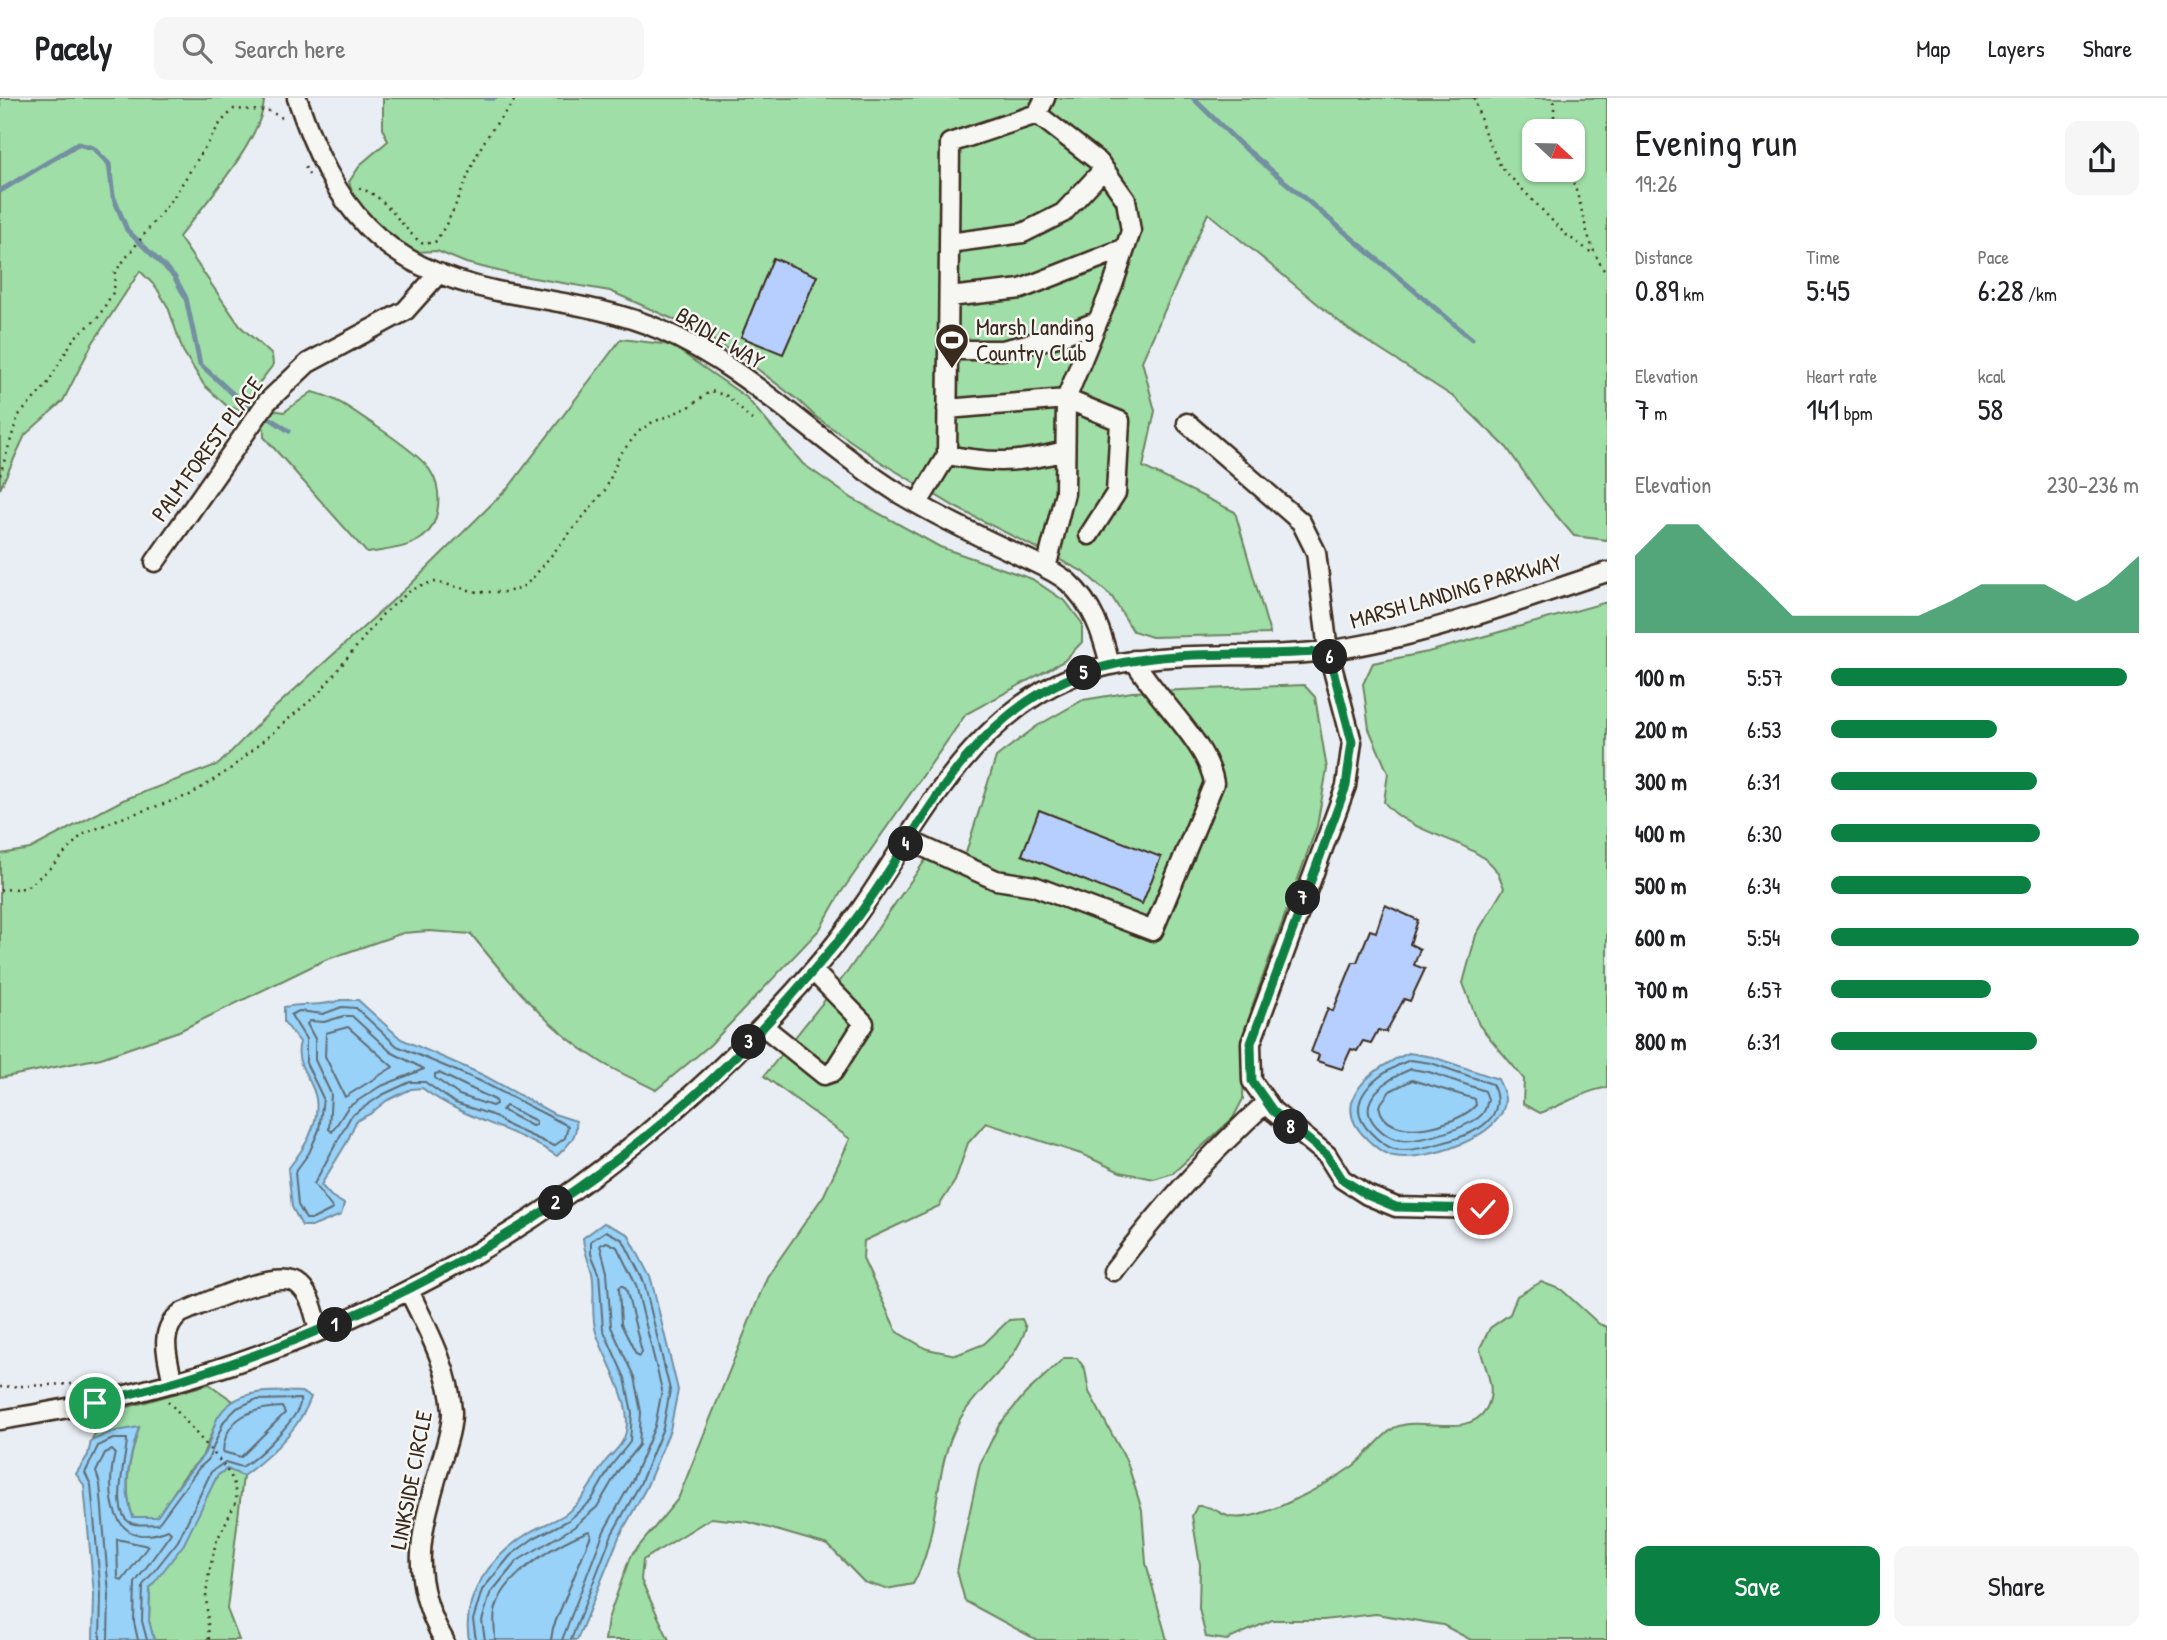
<!DOCTYPE html>
<html lang="en">
<head>
<meta charset="utf-8">
<style>
	:root { --surface:#fff; --page:#f6f6f6; --text:#202124; --muted:#757577; --line:#e0e0e0; --accent:#0b8043 }
	body { margin:0; font-family:"Patrick Hand",sans-serif; background:var(--page); color:var(--text); height:100vh; display:flex; flex-direction:column; font-size:26px; white-space:nowrap }
	* { box-sizing:border-box; margin:0 }
	p { font-size:23px; color:var(--muted) }
	.icon { flex:none; width:38px; height:38px; fill:none; stroke:currentColor; stroke-width:2; stroke-linecap:round; stroke-linejoin:round }
	.map { position:relative; flex:1; overflow:hidden }
	.sheet { display:flex; flex-direction:column; background:var(--surface); width:560px }
	.sheet>* { flex:none }
	.needle { width:46px; rotate:112deg }
	.fabs { position:absolute; left:1522px; top:21px; display:grid; gap:14px }
	.fabs a { display:grid; place-items:center; width:63px; height:63px; border-radius:14px; background:var(--surface); box-shadow:0 2px 5px #0004; font-size:35px }
	.pin { position:absolute; display:grid; place-items:center; width:60px; height:60px; color:#fff; margin:-30px; border:4px solid #fff; border-radius:50%; box-shadow:0 2px 7px #0007 }
	.km { position:absolute; width:35px; height:35px; margin:-18px; border-radius:50%; background:#222; color:#fff; font-size:19px; line-height:35px; text-align:center }
	.round { display:grid; place-items:center; flex:none; width:74px; height:74px; border-radius:14px; background:var(--page) }
	.summary { display:flex; align-items:center; justify-content:space-between; height:119px; padding:0 28px }
	h1 { font-size:38px; font-weight:600; line-height:52px }
	.stats { display:grid; grid-template-columns:repeat(3,1fr); gap:10px; height:119px; padding:7px 28px }
	.stats div { display:grid; align-content:center }
	.stats b { font-size:30px; font-weight:600 }
	.stats small { font-size:19px; font-weight:400 }
	.stats p { font-size:19px }
	.chart { height:196px; padding:14px 28px }
	.chart p { display:flex; justify-content:space-between }
	.chart svg { width:100%; height:126px; margin-top:7px; fill:var(--accent); opacity:.7 }
	.button { display:flex; gap:14px; margin-top:auto; padding:14px 28px }
	.button a { flex:1; height:80px; border-radius:14px; background:var(--accent); color:#fff; font-size:28px; font-weight:600; line-height:80px; text-align:center }
	.button a+a { background:var(--page); color:var(--text) }
	ul { padding:0 28px; list-style:none; font-size:23px }
	li { display:grid; grid-template-columns:112px 84px 1fr; align-items:center; height:52px }
	li i { height:18px; border-radius:9px; background:var(--accent) }
	header { display:flex; align-items:center; gap:42px; box-sizing:border-box; height:98px; padding:0 35px; background:var(--surface); border-bottom:2px solid var(--line) }
	header strong { font-size:33px }
	nav { display:flex; gap:38px; margin-inline-start:auto; font-size:24px }
	.search { width:490px; height:63px; background:var(--page); display:flex; align-items:center; gap:18px; box-sizing:border-box; padding:0 24px; border-radius:14px; color:var(--muted); font-size:26px }
	main { display:flex; flex:1; min-height:0 }
	.map>svg:first-child { display:block }
	.green { fill:#9fdea6; stroke:#6d8462; stroke-width:2; fill-rule:evenodd }
	.water { fill:#98d2f8; stroke:#738fa1; stroke-width:2 }
	.lines { fill:none; stroke-linecap:round; stroke-linejoin:round }
	.shore { stroke:#606d75; stroke-width:2 }
	.stream { stroke:#738fa1; stroke-width:5 }
	.building { fill:#b7cffe; stroke:#3b2a1e; stroke-width:2 }
	.minor-casing { stroke:#3b2a1e; stroke-width:23 }
	.path { stroke:#3b2a1e; stroke-width:2.5; stroke-dasharray:2 5; stroke-linecap:butt }
	.minor { stroke:#f6f6f2; stroke-width:18 }
	.route-casing { stroke:#fff; stroke-width:14 }
	.route { stroke:#0b8043; stroke-width:9 }
	.labels { text-anchor:middle; stroke-width:5; stroke-linejoin:round; paint-order:stroke }
	.poi-label { font-size:23px; fill:#3b2a1e; stroke:#f6f6f2; text-anchor:start }
	.street-label { font-size:23px; fill:#3b2a1e; stroke:#f6f6f2 }
</style>
</head>
<body>
<header>
<strong>Pacely</strong>
<div class="search"><svg class="icon" aria-label="search" viewBox="0 0 24 24"><circle cx="10" cy="10" r="6"/><path d="M15 15l6 6"/></svg>Search here</div>
<nav><a>Map</a><a>Layers</a><a>Share</a></nav>
</header>
<main>
<div class="map">
<svg width="1607" height="1542" viewBox="0 0 1607 1542">
	<rect width="100%" height="100%" fill="#e9eef4"/>
	<filter id="ink" filterUnits="userSpaceOnUse"><feTurbulence type="fractalNoise" baseFrequency=".0143" numOctaves="2"/><feDisplacementMap in="SourceGraphic" scale="14" xChannelSelector="R" yChannelSelector="G"/><feConvolveMatrix kernelMatrix="1 2 1 2 8 2 1 2 1" color-interpolation-filters="sRGB"/></filter>
	<g filter="url(#ink)">
		<path class="green" d="M 0,0 L 264,0 C 265,38 203,108 179,139 L 240,228 L 272,257 L 273,267 L 260,284 L 256,297 L 268,311 L 284,314 L 312,294 C 336,299 353,313 373,326 C 388,336 423,359 431,374 C 443,393 441,429 419,442 C 403,451 385,452 367,455 L 264,339 L 264,331 L 253,314 L 228,309 L 204,287 L 183,253 L 168,209 L 156,189 L 140,173 L 92,246 L 63,303 L 25,337 L 0,391 Z
			M 383,0 L 1607,0 L 1607,442 L 1574,438 L 1544,403 L 1507,350 L 1455,300 L 1348,231 L 1208,115 L 1142,263 L 1155,313 L 1143,369 L 1235,414 L 1270,536 L 1152,539 L 1133,533 L 1112,499 L 1084,474 L 957,410 L 884,366 L 816,319 L 799,303 L 747,263 L 693,230 L 610,193 L 510,176 L 466,165 L 437,153 L 416,154 L 377,129 L 357,106 L 349,84 L 361,66 L 388,43 L 383,31 ZM 1535,33 L 1573,33 L 1573,72 L 1535,72 Z
			M 621,241 L 671,247 L 746,299 L 803,366 L 853,401 L 940,449 L 1032,481 L 1066,504 L 1082,525 L 1082,544 L 1064,563 L 966,616 L 840,796 L 820,831 L 710,947 L 656,992 C 637,982 616,974 598,962 C 547,930 508,882 471,836 L 429,833 L 403,835 L 325,862 L 179,933 L 101,960 L 0,980 L 0,756 L 30,751 L 123,702 L 219,666 L 271,613 L 412,485 L 509,389 Z
			M 1607,504 L 1607,990 C 1590,990 1559,1009 1540,1015 L 1523,1006 L 1524,981 L 1479,927 L 1463,885 L 1476,837 L 1504,790 C 1501,782 1497,771 1491,766 C 1461,738 1409,736 1384,704 L 1388,675 L 1369,631 L 1363,586 L 1373,565 L 1428,554 Z
			M 1304,587 L 1315,599 L 1327,671 L 1317,728 L 1253,906 L 1244,951 L 1243,1001 L 1233,1020 L 1173,1075 L 1154,1081 L 1120,1074 L 1084,1057 L 986,1025 L 968,1045 L 955,1083 L 939,1108 L 864,1143 L 863,1161 L 897,1234 L 927,1251 L 956,1257 L 984,1246 L 1009,1222 L 1022,1221 L 1026,1230 C 1014,1268 980,1287 960,1321 C 931,1371 942,1436 913,1486 L 886,1491 L 864,1484 L 828,1447 L 748,1424 L 711,1420 L 643,1462 L 641,1482 L 669,1542 L 605,1542 L 608,1521 L 630,1459 L 678,1401 L 767,1179 L 824,1097 L 850,1041 L 764,978 L 848,873 L 929,757 L 961,770 L 996,659 L 1037,628 L 1083,602 L 1132,594 Z
			M 1541,1184 L 1562,1192 L 1599,1226 L 1607,1229 L 1607,1542 L 1471,1542 L 1443,1527 L 1376,1516 L 1323,1522 L 1272,1522 L 1227,1542 L 1206,1539 L 1199,1511 L 1200,1467 L 1192,1418 L 1197,1408 C 1213,1407 1218,1416 1231,1419 C 1262,1424 1329,1385 1353,1368 C 1366,1359 1385,1333 1396,1329 C 1424,1318 1468,1341 1486,1311 C 1498,1290 1484,1270 1480,1250 L 1490,1230 L 1510,1216 L 1517,1198 Z
			M 1064,1260 L 1077,1260 L 1085,1271 L 1089,1294 L 1127,1364 L 1142,1412 L 1146,1465 L 1167,1542 L 1037,1542 L 965,1503 L 957,1473 L 980,1366 L 999,1327 L 1026,1295 Z
			M 209,1286 L 233,1303 L 218,1319 L 202,1359 L 185,1377 L 158,1419 L 133,1419 C 122,1388 130,1360 139,1330 L 91,1343 L 107,1315 Z
			M 227,1370 L 243,1378 L 227,1511 L 239,1542 L 154,1542 L 149,1523 L 150,1490 L 196,1418 L 217,1378 Z"/>
		<path class="water" d="M 341,902 L 358,902 L 401,941 L 483,977 L 554,1016 L 576,1023 C 578,1039 567,1048 557,1058 C 514,1030 463,1021 422,990 L 411,991 L 386,1003 L 370,1016 L 356,1023 L 347,1044 L 321,1087 L 331,1098 L 344,1106 L 341,1117 L 314,1128 L 302,1128 L 292,1109 L 288,1071 C 303,1052 320,1027 316,1001 C 313,979 293,968 300,944 L 284,924 L 284,909 C 306,904 318,910 341,902 Z
			M 1409,955 L 1433,959 L 1498,981 C 1500,986 1505,995 1505,1001 C 1506,1039 1424,1064 1394,1058 C 1384,1057 1374,1048 1367,1041 C 1326,1003 1375,968 1409,955 Z
			M 604,1125 L 628,1136 L 651,1181 L 678,1292 L 670,1332 L 646,1390 L 619,1439 L 577,1542 L 469,1542 C 461,1496 492,1458 530,1434 C 542,1427 556,1423 567,1415 C 586,1400 592,1383 605,1364 C 610,1357 618,1352 622,1344 C 640,1314 604,1261 596,1234 C 590,1215 596,1194 592,1175 C 589,1163 584,1154 583,1140 Z
			M 301,1294 L 311,1299 C 300,1330 270,1358 243,1378 L 227,1371 L 217,1378 L 184,1446 L 150,1490 L 149,1523 L 154,1542 L 93,1542 L 94,1496 L 84,1387 L 76,1376 L 88,1357 L 91,1343 L 111,1334 L 139,1329 C 130,1359 121,1388 133,1419 L 157,1419 C 171,1398 185,1378 202,1359 C 211,1349 211,1331 218,1319 C 235,1290 272,1293 301,1294 Z"/>
		<g class="lines">
			<path class="shore" d="M 342,909 L 356,910 L 397,948 L 480,983 L 568,1028 L 565,1040 L 554,1048 L 509,1028 L 492,1017 L 455,1005 L 425,984 L 410,984 L 382,997 L 351,1018 L 314,1086 L 333,1111 L 313,1121 L 306,1121 L 298,1107 L 295,1074 L 309,1055 L 319,1032 L 323,1000 L 306,965 L 306,941 L 291,917 L 299,913 L 323,916 Z
				M 344,918 L 352,918 L 391,954 L 424,971 L 379,989 L 348,1009 L 332,1034 L 329,1031 L 331,996 L 315,962 L 315,941 L 307,926 L 310,923 L 324,924 Z
				M 348,929 L 393,969 L 345,999 L 325,958 L 326,935 Z
				M 1410,962 L 1431,965 L 1492,986 C 1499,999 1499,1014 1486,1025 C 1471,1039 1413,1056 1394,1051 C 1385,1048 1378,1042 1372,1036 C 1337,1003 1381,973 1410,962 Z
				M 1411,971 L 1429,974 L 1485,993 L 1488,1001 C 1486,1009 1485,1015 1478,1020 C 1462,1031 1414,1047 1395,1041 C 1388,1039 1382,1034 1377,1029 C 1352,1003 1389,980 1411,971 Z
				M 439,975 L 495,1002 L 496,1006 L 492,1008 L 459,997 L 435,980 L 435,976 Z
				M 1412,982 L 1475,1001 L 1476,1007 C 1459,1027 1386,1048 1379,1008 L 1390,993 Z
				M 506,1008 L 536,1023 L 536,1027 L 532,1028 L 502,1012 Z
				M 622,1187 L 626,1191 L 642,1254 L 640,1258 L 636,1256 L 621,1226 L 619,1190 Z
				M 282,1309 L 285,1315 L 241,1359 L 223,1354 C 225,1319 252,1310 282,1309 Z
				M 117,1441 L 148,1448 L 122,1483 L 118,1480 Z
				M 100,1542 L 101,1496 L 91,1387 L 85,1375 L 98,1348 L 113,1341 L 127,1341 C 127,1357 109,1415 131,1425 C 138,1428 151,1426 158,1426 L 199,1370 L 208,1362 L 224,1323 L 237,1310 L 255,1302 L 300,1301 C 304,1316 257,1360 242,1369 L 225,1364 L 211,1374 L 178,1443 L 143,1487 L 142,1523 L 147,1542
				M 108,1542 L 109,1496 L 100,1386 L 96,1374 L 105,1355 L 112,1352 L 115,1355 C 105,1395 111,1455 168,1432 L 171,1435 L 135,1485 L 134,1524 L 138,1542
				M 476,1542 L 473,1522 L 482,1492 L 511,1457 L 534,1440 L 569,1422 L 591,1403 L 611,1368 L 630,1344 L 632,1315 L 625,1280 L 603,1231 L 599,1175 L 591,1156 L 591,1143 L 606,1133 L 623,1142 L 644,1184 L 670,1292 L 663,1330 L 640,1386 L 612,1436 L 571,1542
				M 485,1542 L 482,1523 L 490,1496 L 517,1463 L 574,1429 L 597,1409 L 618,1373 L 639,1347 L 641,1314 L 634,1279 L 611,1229 L 607,1174 L 600,1147 L 607,1144 L 617,1149 L 636,1187 L 662,1292 L 655,1328 L 632,1383 L 604,1433 L 562,1542
				M 495,1542 C 495,1528 492,1517 498,1504 C 510,1473 560,1444 589,1433 L 591,1437 L 553,1530 L 551,1542"/>
			<path class="stream" d="M 486,0 L 493,0
				M 1193,0 L 1240,46 L 1472,241
				M 0,93 L 78,46 L 93,50 L 109,66 L 113,98 L 127,132 L 174,178 L 186,200 L 200,266 L 233,296 L 289,333"/>
		</g>
		<path class="building" d="M 773,160 L 817,178 L 783,256 L 741,239 Z
			M 1039,712 L 1161,759 L 1142,806 L 1022,757 Z
			M 1385,807 L 1418,822 L 1410,846 L 1420,851 L 1414,867 L 1425,871 L 1410,903 L 1404,901 L 1386,934 L 1378,932 L 1371,945 L 1363,943 L 1357,953 L 1351,951 L 1342,971 L 1317,963 L 1319,957 L 1311,954 L 1328,910 L 1333,913 L 1353,864 L 1357,864 L 1370,832 L 1376,834 Z"/>
		<g class="lines">
			<g class="minor-casing">
				<path id="minor" d="M 297,0 C 334,110 379,168 497,193 C 553,204 608,209 661,232 C 750,270 818,345 900,396 C 937,418 978,438 1017,456 C 1034,465 1053,471 1068,484 C 1093,507 1102,534 1110,567
					M 1037,16 L 1099,64 L 1126,102 L 1131,133 L 1114,184 L 1066,301 L 1065,395 L 1046,470
					M 949,145 L 1023,135 L 1063,115 L 1104,71
					M 949,199 L 1021,191 L 1125,150
					M 948,252 L 1002,252 L 1058,239 L 1098,223
					M 947,311 L 1066,301 L 1120,323 L 1116,395 L 1089,437
					M 1187,325 L 1301,424 L 1316,454 L 1328,553 L 1352,644 L 1346,688 L 1251,945 L 1252,983 L 1273,1013 L 1327,1057 L 1342,1081 L 1367,1097 L 1396,1109 L 1483,1111
					M 947,357 C 994,366 1019,365 1065,353
					M 918,405 L 947,357 L 950,45 L 1037,16 L 1045,0
					M 155,464 L 267,304 L 308,265 L 405,213 L 439,175
					M 908,742 L 996,782 L 1034,788 L 1153,833 L 1214,685 C 1208,645 1155,600 1134,562
					M 763,928 L 824,977 L 833,974 L 864,925 L 813,873
					M 1113,1173 C 1160,1111 1209,1056 1267,1004
					M 409,1193 C 427,1230 450,1272 452,1314 C 452,1333 444,1353 439,1371 C 420,1436 408,1480 444,1542
					M 173,1285 C 168,1260 157,1233 181,1215 C 204,1206 281,1168 300,1188 C 312,1199 315,1218 319,1233
					M 0,1322 C 330,1272 614,1111 827,856 C 900,769 942,653 1043,593 C 1133,541 1235,566 1332,552 C 1426,539 1517,503 1607,474"/>
			</g>
			<path class="path" d="M 1474,0 L 1484,33 L 1501,69 L 1565,136 L 1592,155
				M 1554,33 L 1554,0
				M 305,69 L 311,81
				M 1568,72 C 1586,110 1581,138 1607,177
				M 359,90 C 389,99 399,129 423,146 L 435,144 C 455,116 463,86 478,55 C 488,34 503,18 516,0
				M 0,377 L 18,318 L 46,288 L 74,240 L 97,221 L 114,193 L 115,174 L 175,97 L 221,24 L 234,11 L 269,13 L 286,22
				M 0,792 L 25,790 L 47,773 L 82,737 L 116,722 L 190,697 L 229,672 L 319,595 L 383,516 L 409,494 L 424,486 L 436,484 L 477,494 L 505,494 L 520,491 L 531,482 L 606,391 L 619,358 L 638,334 L 651,325 L 689,309 L 711,293 L 727,298 L 752,322
				M 0,1289 L 94,1285
				M 168,1303 L 222,1365 L 233,1382 L 237,1402 L 216,1444 L 209,1475 L 206,1497 L 209,1542"/>
			<use href="#minor" class="minor"/>
		</g>
	</g>
	<g class="lines" filter="url(#ink)">
		<g class="route-casing">
			<path id="route" d="M 95,1305 C 315,1252 520,1152 690,1001 C 745,953 793,897 840,841 C 910,757 947,647 1046,592 C 1133,543 1234,562 1328,553 L 1352,644 L 1346,688 L 1251,945 L 1252,983 L 1273,1013 L 1327,1057 L 1342,1081 L 1367,1097 L 1396,1109 L 1483,1111"/>
		</g>
		<use href="#route" class="route"/>
	</g>
	<defs>
		<g id="stadium-pin" transform="scale(1.75)"><path d="M0 17L-7.5 6A9.5 9.5 0 1 1 7.5 6Z" fill="#3b2a1e" stroke="#f6f6f2"/><path d="M0-5a6.5 5 0 1 0 0 10a6.5 5 0 1 0 0-10ZM-3.5-1.8h7v3.6h-7Z" fill="#fff"/></g>
	</defs>
	<g fill-rule="evenodd">
		<use href="#stadium-pin" x="952" y="242"/>
	</g>
	<g class="labels">
		<g class="poi-label">
			<text x="976" y="237">Marsh Landing<tspan x="976" dy="26">Country Club</tspan></text>
		</g>
		<g class="street-label">
			<text transform="translate(720 240) rotate(31)" y="8">BRIDLE WAY</text>
			<text transform="translate(207 351) rotate(-54)" y="8">PALM FOREST PLACE</text>
			<text transform="translate(1456 493) rotate(-16)" y="8">MARSH LANDING PARKWAY</text>
			<text transform="translate(411 1382) rotate(-79)" y="8">LINKSIDE CIRCLE</text>
		</g>
	</g>
</svg>
<div class="fabs">
<a><svg class="needle" viewBox="-14 -14 28 28"><path d="M0-13l5 13h-10z" fill="#e53935"/><path d="M0 13l5-13h-10z" fill="#757577"/></svg></a>
</div>
<div class="pin" style="left:95px;top:1305px;background:#1e9e55"><svg class="icon" aria-label="arrive" viewBox="0 0 24 24"><path d="M6 21V4h12l-3 4 3 4H6"/></svg></div>
<div class="pin" style="left:1483px;top:1111px;background:#d93025"><svg class="icon" aria-label="check" viewBox="0 0 24 24"><path d="M5 12l5 5 9-10"/></svg></div>
<b class="km" style="left:335px;top:1227px">1</b>
<b class="km" style="left:556px;top:1105px">2</b>
<b class="km" style="left:749px;top:944px">3</b>
<b class="km" style="left:906px;top:746px">4</b>
<b class="km" style="left:1084px;top:575px">5</b>
<b class="km" style="left:1330px;top:559px">6</b>
<b class="km" style="left:1303px;top:800px">7</b>
<b class="km" style="left:1291px;top:1029px">8</b>
</div>
<section class="sheet">
<div class="summary"><div><h1>Evening run</h1><p>19:26</p></div><a class="round"><svg class="icon" aria-label="share" viewBox="0 0 24 24"><path d="M12 15V3M7 8l5-5 5 5M5 13v7h14v-7"/></svg></a></div>
<div class="stats">
<div><p>Distance</p><b>0.89<small> km</small></b></div>
<div><p>Time</p><b>5:45</b></div>
<div><p>Pace</p><b>6:28<small> /km</small></b></div>
</div>
<div class="stats">
<div><p>Elevation</p><b>7<small> m</small></b></div>
<div><p>Heart rate</p><b>141<small> bpm</small></b></div>
<div><p>kcal</p><b>58</b></div>
</div>
<div class="chart"><p><span>Elevation</span>230–236 m</p>
<svg viewBox="0 0 160 44" preserveAspectRatio="none"><path d="M0 44V17L10 6L20 6L30 17L40 27L50 38L60 38L70 38L80 38L90 38L100 33L110 27L120 27L130 27L140 33L150 27L160 17V44z"/></svg>
</div>
<ul>
<li><b>100 m</b>5:57<i style="width:96%"></i></li>
<li><b>200 m</b>6:53<i style="width:54%"></i></li>
<li><b>300 m</b>6:31<i style="width:67%"></i></li>
<li><b>400 m</b>6:30<i style="width:68%"></i></li>
<li><b>500 m</b>6:34<i style="width:65%"></i></li>
<li><b>600 m</b>5:54<i style="width:100%"></i></li>
<li><b>700 m</b>6:57<i style="width:52%"></i></li>
<li><b>800 m</b>6:31<i style="width:67%"></i></li>
</ul>
<div class="button"><a>Save</a><a>Share</a></div>
</section>
</main>
</body>
</html>
